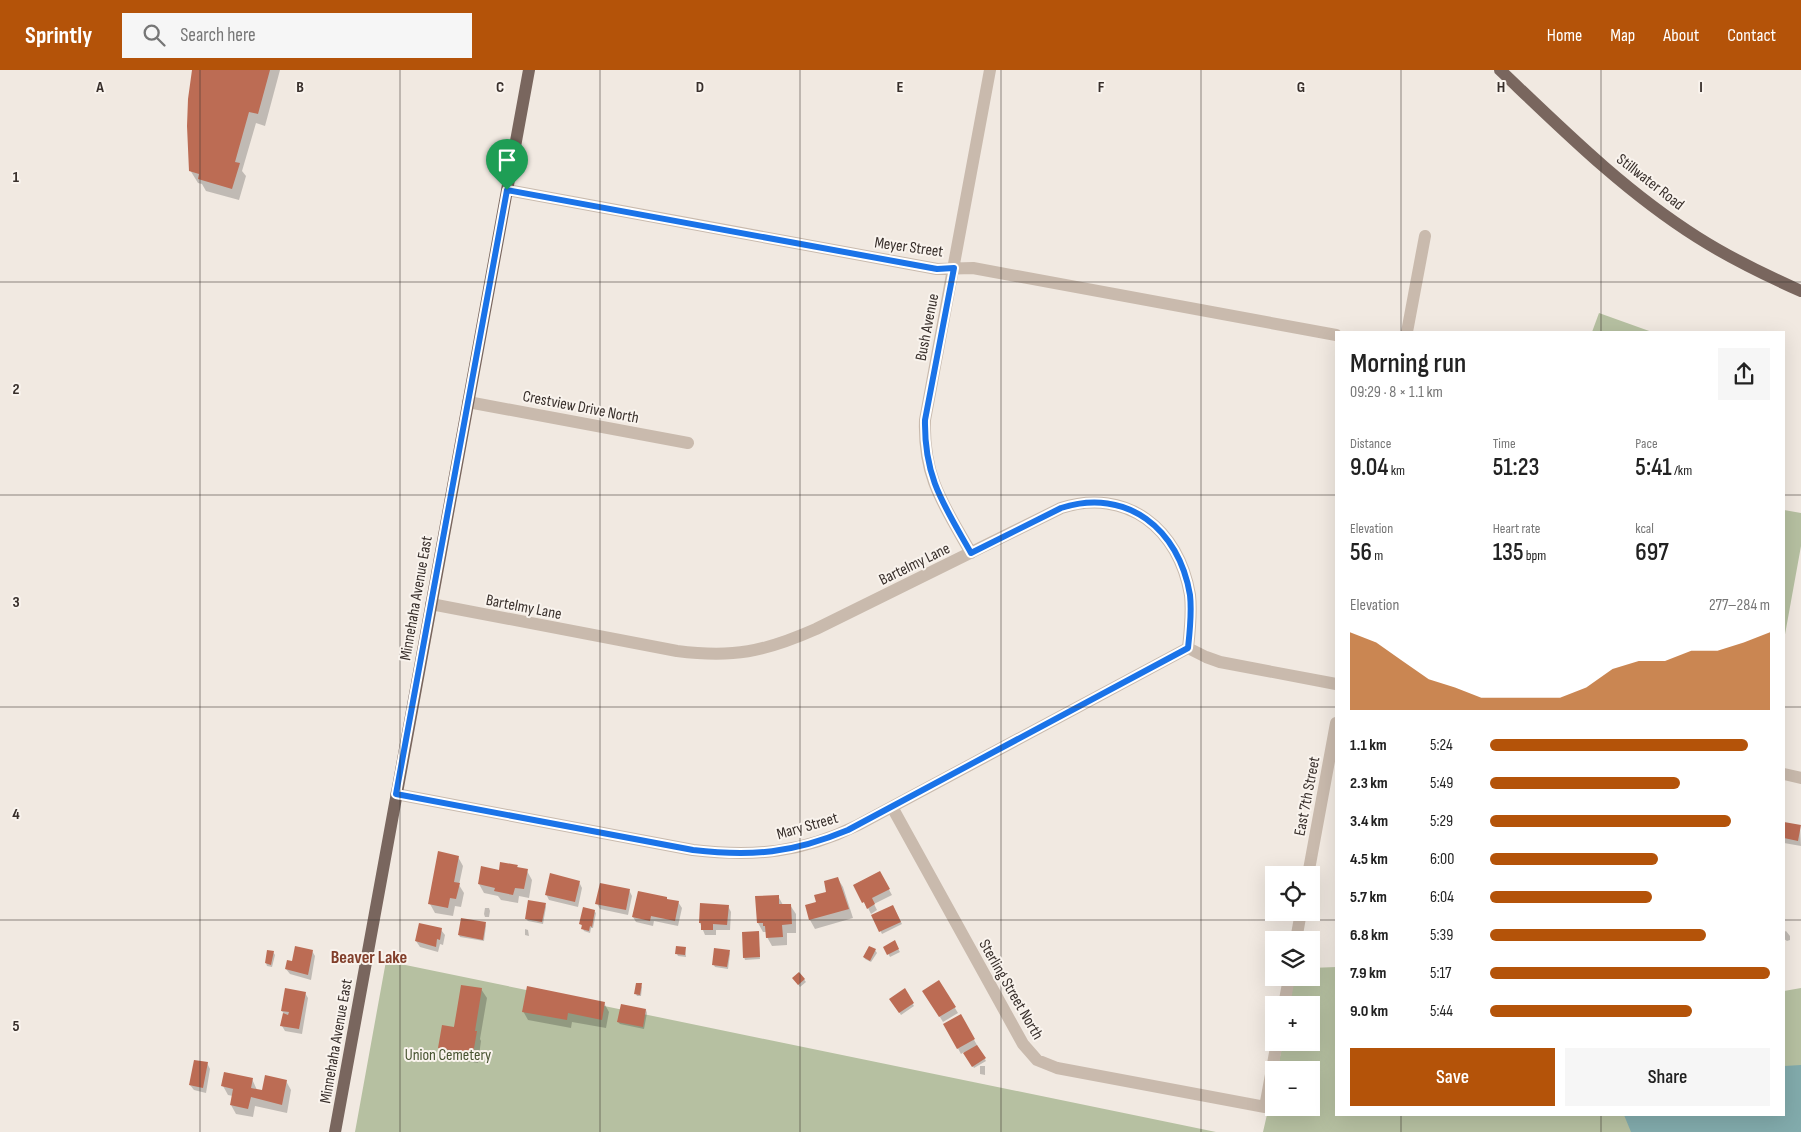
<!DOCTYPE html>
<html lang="en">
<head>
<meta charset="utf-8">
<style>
	:root { --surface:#fff; --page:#f6f6f6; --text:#222; --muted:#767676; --accent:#b45309 }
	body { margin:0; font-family:"Sofia Sans Condensed",sans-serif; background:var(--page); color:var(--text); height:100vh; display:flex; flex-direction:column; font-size:19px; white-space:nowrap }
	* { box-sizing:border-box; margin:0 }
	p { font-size:16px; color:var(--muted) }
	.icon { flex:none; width:28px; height:28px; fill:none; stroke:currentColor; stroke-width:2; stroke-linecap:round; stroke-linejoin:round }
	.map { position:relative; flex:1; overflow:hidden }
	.panel { position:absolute; left:1335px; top:261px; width:450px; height:785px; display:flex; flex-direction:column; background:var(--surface); border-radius:0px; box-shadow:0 5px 20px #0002 }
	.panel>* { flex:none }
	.tools { position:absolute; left:1265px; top:796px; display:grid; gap:10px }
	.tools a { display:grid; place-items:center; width:55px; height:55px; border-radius:0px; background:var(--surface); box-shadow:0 5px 20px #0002; font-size:25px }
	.pin { position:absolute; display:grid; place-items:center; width:42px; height:42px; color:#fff; margin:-51px -21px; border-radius:50% 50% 50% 0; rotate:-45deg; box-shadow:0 0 5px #0007 }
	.pin .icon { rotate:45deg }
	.round { display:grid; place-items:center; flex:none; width:52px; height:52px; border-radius:0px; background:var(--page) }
	.overview { display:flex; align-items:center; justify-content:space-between; height:85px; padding:0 15px }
	h1 { font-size:28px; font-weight:600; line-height:38px }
	.stats { display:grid; grid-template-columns:repeat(3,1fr); gap:8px; height:85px; padding:5px 15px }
	.stats div { display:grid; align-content:center }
	.stats b { font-size:25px; font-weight:600 }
	.stats small { font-size:14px; font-weight:400 }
	.stats p { font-size:14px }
	.chart { height:140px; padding:10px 15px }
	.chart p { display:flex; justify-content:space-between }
	.chart svg { width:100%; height:90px; margin-top:5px; fill:var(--accent); opacity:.7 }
	.button { display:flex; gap:10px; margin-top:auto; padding:10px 15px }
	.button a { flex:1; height:58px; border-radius:0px; background:var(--accent); color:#fff; font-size:20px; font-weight:600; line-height:58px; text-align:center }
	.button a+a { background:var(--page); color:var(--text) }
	ul { padding:0 15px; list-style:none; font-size:16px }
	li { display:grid; grid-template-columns:80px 60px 1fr; align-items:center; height:38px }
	li i { height:12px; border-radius:6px; background:var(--accent) }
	header { display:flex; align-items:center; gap:30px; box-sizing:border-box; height:70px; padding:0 25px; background:var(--accent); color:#fff }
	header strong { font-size:24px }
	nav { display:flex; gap:28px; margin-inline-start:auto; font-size:18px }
	.search { width:350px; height:45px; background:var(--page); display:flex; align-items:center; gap:12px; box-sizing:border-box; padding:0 18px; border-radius:0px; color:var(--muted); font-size:19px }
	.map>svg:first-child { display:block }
	.green { fill:#b6c0a1 }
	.water { fill:#82abac }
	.shadow { fill:#0003 }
	.building { fill:#bc6c54 }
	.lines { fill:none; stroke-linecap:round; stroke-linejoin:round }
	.minor { stroke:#c9baad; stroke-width:12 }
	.major { stroke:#79665e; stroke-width:12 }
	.route-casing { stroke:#fff; stroke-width:10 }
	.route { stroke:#1a73e8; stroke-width:6 }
	.grid { fill:none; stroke:#382f2b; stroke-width:1; stroke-opacity:0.55 }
	.labels { text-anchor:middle; stroke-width:4; stroke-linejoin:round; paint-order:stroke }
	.street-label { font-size:16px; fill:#382f2b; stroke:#f9f3ed }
	.park-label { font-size:16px; fill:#485431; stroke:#f9f3ed }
	.neighbourhood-label { font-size:18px; font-weight:bold; fill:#813e2a; stroke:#f9f3ed }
	.grid-label { font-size:16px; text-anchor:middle; font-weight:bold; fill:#382f2b; stroke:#f9f3ed; stroke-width:4; stroke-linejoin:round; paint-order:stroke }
</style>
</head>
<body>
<header>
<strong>Sprintly</strong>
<div class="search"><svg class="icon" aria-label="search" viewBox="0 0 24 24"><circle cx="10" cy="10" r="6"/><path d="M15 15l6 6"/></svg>Search here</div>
<nav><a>Home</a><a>Map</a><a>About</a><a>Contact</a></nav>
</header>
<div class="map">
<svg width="1801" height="1062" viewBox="0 0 1801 1062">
	<rect width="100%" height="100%" fill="#f1e9e1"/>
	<path class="green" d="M 1599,243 L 1652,262 L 1592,262 Z
		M 1784,440 L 1801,443 L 1801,476 L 1784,570 Z
		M 386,891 L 1216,1062 L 355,1062 Z
		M 1336,897 L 1336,1045 L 1784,1045 L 1784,921 L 1801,918 L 1801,1062 L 1263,1062 L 1274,1014 L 1274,1038 L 1311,1038 L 1311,1000 L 1277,1000 L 1283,973 L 1311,972 L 1311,935 L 1288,935 L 1290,908 L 1311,908 L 1311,898 Z"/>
	<path class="water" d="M 1801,995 L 1801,1062 L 1631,1062 L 1624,1045 L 1784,1045 L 1784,996 Z"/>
	<path class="shadow" d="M 193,0 L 280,0 L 265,56 L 256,53 L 242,101 L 246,106 L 239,130 L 206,121 L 202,114 L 198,113 L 190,100 Z
		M 1784,754 L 1800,756 L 1801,776 L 1784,773 Z
		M 458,787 L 463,796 L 459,815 L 464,823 L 461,837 L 455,836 L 453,846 L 435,843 L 430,834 Z
		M 517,796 L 518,799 L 527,801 L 532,810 L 529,828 L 519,826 L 518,833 L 501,830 L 498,826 L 484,823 L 479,814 L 500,801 Z
		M 879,802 L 892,825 L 874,834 L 877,840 L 871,844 L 868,838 L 867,838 L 854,815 Z
		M 838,809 L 843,817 L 853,848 L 815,859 L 810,850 L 806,836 L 817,833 L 828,823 Z
		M 579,812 L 582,818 L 578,837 L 549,830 L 546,824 Z
		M 629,820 L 632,826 L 628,845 L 600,839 L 597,833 Z
		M 778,826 L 783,835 L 790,835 L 796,844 L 796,863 L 787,863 L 787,875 L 772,876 L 767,867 L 767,862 L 763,862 L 758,853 L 757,827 Z
		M 668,830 L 678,832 L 682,838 L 678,856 L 654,851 L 653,856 L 636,852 L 633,847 Z
		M 545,834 L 546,837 L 543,854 L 528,851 L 526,849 Z
		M 728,836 L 731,842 L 730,860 L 716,860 L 716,865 L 705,865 L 700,853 Z
		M 893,836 L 902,854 L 882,864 L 873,846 Z
		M 485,838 L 489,838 L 490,841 L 489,847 L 485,847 L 484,844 Z
		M 594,841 L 596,843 L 593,858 L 591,858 L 590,863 L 584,861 L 581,854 Z
		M 485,853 L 486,856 L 484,871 L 460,867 L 459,865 Z
		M 525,859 L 528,860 L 529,866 L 525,865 Z
		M 441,860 L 445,865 L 443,875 L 440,874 L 438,882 L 420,877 L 416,871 Z
		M 1786,861 L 1790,866 L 1790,870 L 1787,871 L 1784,869 L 1784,862 Z
		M 758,862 L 760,889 L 745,890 L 744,887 Z
		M 894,872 L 900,882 L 890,887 L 885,877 Z
		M 685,878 L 686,887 L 678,886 L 677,884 Z
		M 875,880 L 877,883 L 871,892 L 865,889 L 864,887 Z
		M 312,881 L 315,886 L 311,910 L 290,904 L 286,899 Z
		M 729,881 L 730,884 L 728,899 L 715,897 L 714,895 Z
		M 273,882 L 275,885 L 272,897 L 267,896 L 266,893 Z
		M 799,903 L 806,912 L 800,917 L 795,910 Z
		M 939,912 L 958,943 L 943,952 L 924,921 Z
		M 641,915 L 642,917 L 641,926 L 637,926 L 636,924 Z
		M 481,919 L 487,928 L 480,969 L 481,971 L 478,993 L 444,987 L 439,978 Z
		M 904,920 L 914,936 L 901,945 L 891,929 Z
		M 305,923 L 308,928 L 302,964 L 285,961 L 282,956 L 284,944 L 282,941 Z
		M 604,933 L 609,942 L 606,958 L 572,952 L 571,958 L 528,950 L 523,941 Z
		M 646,940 L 647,943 L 644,959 L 620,954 L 618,952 Z
		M 960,945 L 986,991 L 974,998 L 964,982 L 961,984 L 945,955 Z
		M 207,993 L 210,999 L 206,1023 L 194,1020 L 190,1015 Z
		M 980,996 L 985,996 L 985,1005 L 980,1004 Z
		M 252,1009 L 257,1020 L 263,1021 L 286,1011 L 291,1020 L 287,1043 L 255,1036 L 253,1047 L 236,1044 L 231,1035 L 233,1026 L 228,1025 L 223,1016 Z"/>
	<path class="building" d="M 192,0 L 270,0 L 258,44 L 249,42 L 235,92 L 240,93 L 232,119 L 198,109 L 199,104 L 189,101 L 187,56 L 188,29 Z
		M 1784,752 L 1801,755 L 1798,771 L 1784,768 Z
		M 438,781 L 459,786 L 454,812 L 460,813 L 456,829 L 450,828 L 448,838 L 428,834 Z
		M 500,792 L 518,795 L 517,797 L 528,799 L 524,819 L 515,818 L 513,825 L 494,821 L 495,818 L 478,814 L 481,796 L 499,800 Z
		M 880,801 L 890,819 L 872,828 L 875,834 L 867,839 L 864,832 L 862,833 L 853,815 Z
		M 550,803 L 580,811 L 575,832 L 545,825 Z
		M 838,807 L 849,839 L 809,850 L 805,835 L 816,832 L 814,825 L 826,822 L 824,811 Z
		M 600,813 L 630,819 L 626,840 L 595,834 Z
		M 638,821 L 667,827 L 667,829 L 679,831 L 675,851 L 651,846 L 650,851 L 632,847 Z
		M 779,825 L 779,834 L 791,834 L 792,854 L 782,855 L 783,867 L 766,868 L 765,856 L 763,856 L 763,853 L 757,853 L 755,826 Z
		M 528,830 L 546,833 L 542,852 L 525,849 Z
		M 700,833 L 729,835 L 727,855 L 713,854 L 713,860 L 701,860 L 701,853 L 699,853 Z
		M 893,835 L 901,852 L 879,862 L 871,845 Z
		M 583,837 L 595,840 L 592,857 L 590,856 L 589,861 L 581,859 L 582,855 L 579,854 Z
		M 461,848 L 486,852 L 483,870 L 458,865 Z
		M 419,853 L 442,858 L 440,870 L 437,869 L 436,877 L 415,871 Z
		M 759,861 L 760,887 L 743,888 L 742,862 Z
		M 895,870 L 899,879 L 887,885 L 883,877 Z
		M 295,876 L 313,880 L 308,905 L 285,899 L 287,890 L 292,891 Z
		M 676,876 L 686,877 L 685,885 L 675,884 Z
		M 869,876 L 876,879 L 870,891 L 863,887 Z
		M 714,878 L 730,880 L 727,897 L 712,895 Z
		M 267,880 L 274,881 L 271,895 L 265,893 Z
		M 799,902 L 805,909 L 798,915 L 792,908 Z
		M 939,910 L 956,937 L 939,947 L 922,921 Z
		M 636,913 L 642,913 L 640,925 L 634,924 Z
		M 461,915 L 482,918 L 475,961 L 477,961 L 473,984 L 438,978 L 442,955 L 454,957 Z
		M 527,916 L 605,932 L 602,950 L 568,943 L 567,950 L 522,942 Z
		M 285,918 L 306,922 L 299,959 L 280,956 L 283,943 L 288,945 L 289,942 L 281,941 Z
		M 905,918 L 914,933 L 899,943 L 889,929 Z
		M 621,934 L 646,939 L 643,957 L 617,952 Z
		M 961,944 L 975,969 L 957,979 L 943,954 Z
		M 977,975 L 986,988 L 972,997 L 963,983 Z
		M 194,990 L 208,992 L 203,1018 L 189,1015 Z
		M 224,1002 L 253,1008 L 251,1018 L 262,1020 L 265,1005 L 287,1010 L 282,1035 L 251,1027 L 248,1039 L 230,1035 L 233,1019 L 221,1016 Z"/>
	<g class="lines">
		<path class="minor" d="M 507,120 L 937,199 L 973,198 L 1336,265
			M 1407,262 L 1425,166
			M 468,332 L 688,373
			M 971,483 C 944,435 923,408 925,350 L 990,0
			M 431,534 L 677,581 C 733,588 764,582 816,559 L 1061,438 C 1127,417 1179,459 1190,525 C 1192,543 1190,560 1188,578
			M 1188,578 L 1206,587 L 1220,592 L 1336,614
			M 1784,704 L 1801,708
			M 396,724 L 693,780 C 754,787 802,783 858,755 L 1188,578
			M 892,737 L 1023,974 L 1037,990 L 1057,998 L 1265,1037 L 1277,972
			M 1308,805 L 1336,653
			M 1296,870 L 1301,842
			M 1284,935 L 1289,908"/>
		<path class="major" d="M 1500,0 C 1562,59 1624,121 1697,167 C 1730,188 1765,205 1801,221
			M 335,1062 L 529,0"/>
	</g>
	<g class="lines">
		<g class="route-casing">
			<path id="route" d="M 507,120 L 937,199 L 954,198 L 925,350 C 924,408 944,435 971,483 L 1061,438 C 1127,417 1179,459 1190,525 C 1192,543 1190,560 1188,578 L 848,760 C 793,783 752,787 693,780 L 396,724 Z"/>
		</g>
		<use href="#route" class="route"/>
	</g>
	<path class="grid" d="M 200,0 L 200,1062M 400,0 L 400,1062M 600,0 L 600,1062M 800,0 L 800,1062M 1001,0 L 1001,1062M 1201,0 L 1201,1062M 1401,0 L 1401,262M 1601,0 L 1601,262M 0,212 L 1801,212M 0,425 L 1336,425M 1784,425 L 1801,425M 0,637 L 1336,637M 1784,637 L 1801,637M 0,850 L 1336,850M 1784,850 L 1801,850M 1401,1045 L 1401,1062M 1601,1045 L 1601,1062"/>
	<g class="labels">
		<g class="street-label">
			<text transform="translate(1651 111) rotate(38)" y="6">Stillwater Road</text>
			<text transform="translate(909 176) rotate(8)" y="6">Meyer Street</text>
			<text transform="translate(926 257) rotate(-79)" y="6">Bush Avenue</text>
			<text transform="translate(581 336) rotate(11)" y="6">Crestview Drive North</text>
			<text transform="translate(914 493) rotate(-26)" y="6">Bartelmy Lane</text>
			<text transform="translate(415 528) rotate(-80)" y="6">Minnehaha Avenue East</text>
			<text transform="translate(524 536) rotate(11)" y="6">Bartelmy Lane</text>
			<text transform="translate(1306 726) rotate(-79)" y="6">East 7th Street</text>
			<text transform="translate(807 755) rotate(-16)" y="6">Mary Street</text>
			<text transform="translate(1012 919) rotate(60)" y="6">Sterling Street North</text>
			<text transform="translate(335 971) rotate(-80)" y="6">Minnehaha Avenue East</text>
		</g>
		<g class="park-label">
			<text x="448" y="990">Union Cemetery</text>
		</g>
		<g class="neighbourhood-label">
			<text x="369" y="893">Beaver Lake</text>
		</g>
	</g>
	<g class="grid-label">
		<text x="100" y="22">A</text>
		<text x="300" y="22">B</text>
		<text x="500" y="22">C</text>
		<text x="700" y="22">D</text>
		<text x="900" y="22">E</text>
		<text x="1101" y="22">F</text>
		<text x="1301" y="22">G</text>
		<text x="1501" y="22">H</text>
		<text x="1701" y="22">I</text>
		<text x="16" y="112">1</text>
		<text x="16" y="324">2</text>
		<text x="16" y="537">3</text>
		<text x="16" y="749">4</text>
		<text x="16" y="961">5</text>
	</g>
</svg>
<div class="tools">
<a><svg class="icon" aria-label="locate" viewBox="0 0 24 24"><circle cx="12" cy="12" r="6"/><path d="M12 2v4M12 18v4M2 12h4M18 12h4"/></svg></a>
<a><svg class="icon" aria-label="layers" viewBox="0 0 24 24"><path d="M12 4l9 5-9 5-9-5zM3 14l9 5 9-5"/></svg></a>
<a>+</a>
<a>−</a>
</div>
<div class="pin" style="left:507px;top:120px;background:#1e9e55"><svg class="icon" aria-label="arrive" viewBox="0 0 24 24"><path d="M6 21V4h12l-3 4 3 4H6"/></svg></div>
<section class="panel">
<div class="overview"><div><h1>Morning run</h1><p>09:29 · 8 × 1.1 km</p></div><a class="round"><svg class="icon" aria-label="share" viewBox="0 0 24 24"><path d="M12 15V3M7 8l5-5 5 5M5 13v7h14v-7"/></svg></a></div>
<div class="stats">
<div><p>Distance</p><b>9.04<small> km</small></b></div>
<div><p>Time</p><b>51:23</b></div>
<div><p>Pace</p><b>5:41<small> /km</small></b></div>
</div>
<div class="stats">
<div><p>Elevation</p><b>56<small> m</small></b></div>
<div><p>Heart rate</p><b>135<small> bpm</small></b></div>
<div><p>kcal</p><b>697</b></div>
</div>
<div class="chart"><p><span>Elevation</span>277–284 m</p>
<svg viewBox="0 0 160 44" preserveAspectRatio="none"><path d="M0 44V6L10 11L20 20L30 29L40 33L50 38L60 38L70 38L80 38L90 33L100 24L110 20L120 20L130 15L140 15L150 11L160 6V44z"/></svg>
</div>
<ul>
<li><b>1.1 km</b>5:24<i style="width:92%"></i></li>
<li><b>2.3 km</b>5:49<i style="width:68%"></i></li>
<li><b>3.4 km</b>5:29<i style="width:86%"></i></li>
<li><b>4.5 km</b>6:00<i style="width:60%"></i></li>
<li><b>5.7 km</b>6:04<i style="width:58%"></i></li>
<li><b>6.8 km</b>5:39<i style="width:77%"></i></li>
<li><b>7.9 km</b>5:17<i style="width:100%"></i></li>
<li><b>9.0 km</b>5:44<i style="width:72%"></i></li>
</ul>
<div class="button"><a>Save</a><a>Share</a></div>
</section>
</div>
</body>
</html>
